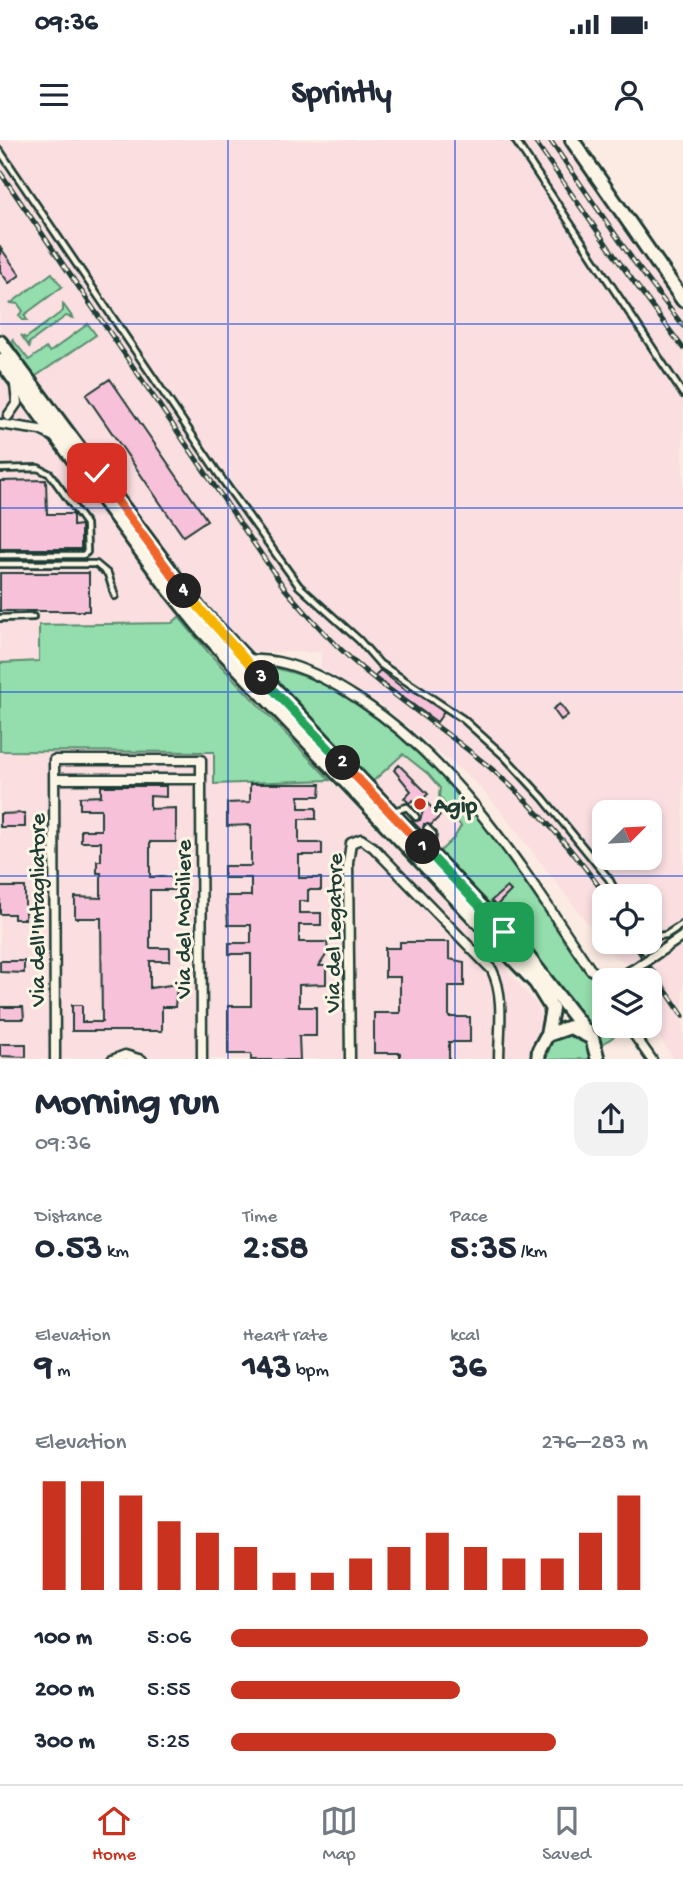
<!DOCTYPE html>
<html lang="en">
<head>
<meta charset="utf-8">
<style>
	:root { --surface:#fff; --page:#f2f2f3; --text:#1f2937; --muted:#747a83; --line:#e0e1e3; --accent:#c8321e }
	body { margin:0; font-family:"Gochi Hand",sans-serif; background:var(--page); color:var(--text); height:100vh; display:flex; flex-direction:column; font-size:26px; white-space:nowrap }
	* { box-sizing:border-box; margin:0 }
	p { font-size:23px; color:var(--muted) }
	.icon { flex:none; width:38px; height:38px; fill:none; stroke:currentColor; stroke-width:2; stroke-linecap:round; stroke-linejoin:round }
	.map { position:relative; height:919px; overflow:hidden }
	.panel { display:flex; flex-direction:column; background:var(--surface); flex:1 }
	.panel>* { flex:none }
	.needle { width:46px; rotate:66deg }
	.tools { position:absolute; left:592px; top:660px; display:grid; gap:14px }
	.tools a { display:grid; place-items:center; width:70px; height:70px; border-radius:14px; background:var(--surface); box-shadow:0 4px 10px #0003; font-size:35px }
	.pin { position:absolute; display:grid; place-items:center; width:60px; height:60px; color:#fff; margin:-30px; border-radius:14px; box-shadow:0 4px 10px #0006 }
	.km { position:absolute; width:35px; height:35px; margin:-18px; border-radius:50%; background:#222; color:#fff; font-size:19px; line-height:35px; text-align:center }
	.round { display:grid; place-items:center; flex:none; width:74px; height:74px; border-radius:21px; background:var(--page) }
	.headline { display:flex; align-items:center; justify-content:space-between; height:119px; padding:0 35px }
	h1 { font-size:38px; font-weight:800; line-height:52px }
	.stats { display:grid; grid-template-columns:repeat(3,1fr); gap:10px; height:119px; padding:7px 35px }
	.stats div { display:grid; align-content:center }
	.stats b { font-size:35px; font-weight:800 }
	.stats small { font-size:19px; font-weight:400 }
	.stats p { font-size:19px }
	.chart { height:196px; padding:14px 35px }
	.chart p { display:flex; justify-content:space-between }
	.chart svg { width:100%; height:126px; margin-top:7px; stroke:var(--accent); stroke-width:6 }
	ul { padding:0 35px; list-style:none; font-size:23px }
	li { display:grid; grid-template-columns:112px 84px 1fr; align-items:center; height:52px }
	li i { height:18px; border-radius:9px; background:var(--accent) }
	.status { display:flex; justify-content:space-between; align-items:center; height:49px; padding:0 35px; background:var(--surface); direction:ltr }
	.status svg { height:19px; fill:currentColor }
	header { display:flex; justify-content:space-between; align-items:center; height:91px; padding:0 35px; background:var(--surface); font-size:32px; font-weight:800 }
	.menu { display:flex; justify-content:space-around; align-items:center; height:98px; border-top:2px solid var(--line); background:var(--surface); font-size:19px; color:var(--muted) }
	.menu a { display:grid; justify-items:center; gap:4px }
	.menu .selected { color:var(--accent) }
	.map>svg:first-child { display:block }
	.built { fill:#fadee0; fill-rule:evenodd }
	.green { fill:#94ddac; stroke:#5a8d70; stroke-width:2 }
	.building { fill:#f7c1da; stroke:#1f3d34; stroke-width:2 }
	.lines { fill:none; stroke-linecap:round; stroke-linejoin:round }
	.lane-casing { stroke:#1f3d34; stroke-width:10 }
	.street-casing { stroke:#1f3d34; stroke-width:13 }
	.secondary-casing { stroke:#1f3d34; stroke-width:18 }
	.primary-casing { stroke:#1f3d34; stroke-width:18 }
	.lane { stroke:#fcf5e5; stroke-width:4.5 }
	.street { stroke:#fcf5e5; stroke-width:8 }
	.secondary { stroke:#fcf5e5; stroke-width:12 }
	.primary { stroke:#fcf5e5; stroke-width:12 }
	.rail-casing { stroke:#1f3d34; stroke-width:5 }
	.rail { stroke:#fcf5e5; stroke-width:2.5; stroke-dasharray:8; stroke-linecap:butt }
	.street-bridge-casing { stroke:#1f3d34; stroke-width:13; stroke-linecap:butt }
	.street-bridge { stroke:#fcf5e5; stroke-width:8 }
	.split-1-casing { stroke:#fff; stroke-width:14 }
	.split-2-casing { stroke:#fff; stroke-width:14 }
	.split-3-casing { stroke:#fff; stroke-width:14 }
	.split-4-casing { stroke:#fff; stroke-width:14 }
	.split-5-casing { stroke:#fff; stroke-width:14 }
	.split-6-casing { stroke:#fff; stroke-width:14 }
	.split-1 { stroke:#22a559; stroke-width:9 }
	.split-2 { stroke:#f0652b; stroke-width:9 }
	.split-3 { stroke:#22a559; stroke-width:9 }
	.split-4 { stroke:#f5b400; stroke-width:9 }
	.split-5 { stroke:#f0652b; stroke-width:9 }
	.split-6 { stroke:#f5b400; stroke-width:9 }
	.grid { fill:none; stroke:#1d4ed8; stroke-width:2; stroke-opacity:0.55 }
	.poi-dot { fill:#c8321e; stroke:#fcf5e5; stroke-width:2.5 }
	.labels { text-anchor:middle; stroke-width:6; stroke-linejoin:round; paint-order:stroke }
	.poi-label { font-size:23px; font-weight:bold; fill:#1f3d34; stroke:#fcf5e5; text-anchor:start }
	.street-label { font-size:23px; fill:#1f3d34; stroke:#fcf5e5 }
</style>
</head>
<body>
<div class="status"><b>09:36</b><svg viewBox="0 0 49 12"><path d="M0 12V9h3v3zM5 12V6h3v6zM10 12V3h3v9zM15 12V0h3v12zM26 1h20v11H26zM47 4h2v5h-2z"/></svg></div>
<header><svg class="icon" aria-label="menu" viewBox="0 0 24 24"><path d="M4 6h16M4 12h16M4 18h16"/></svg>Sprintly<svg class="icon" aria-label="person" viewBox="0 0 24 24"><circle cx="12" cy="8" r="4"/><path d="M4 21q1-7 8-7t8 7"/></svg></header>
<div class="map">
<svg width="683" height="920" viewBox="0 0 683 920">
	<rect width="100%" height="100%" fill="#fbebe3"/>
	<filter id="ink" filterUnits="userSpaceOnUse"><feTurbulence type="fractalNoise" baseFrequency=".0143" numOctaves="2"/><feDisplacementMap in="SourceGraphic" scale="14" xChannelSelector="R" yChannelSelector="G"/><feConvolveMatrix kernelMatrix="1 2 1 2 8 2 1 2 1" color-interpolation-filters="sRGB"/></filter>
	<g filter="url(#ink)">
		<path class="built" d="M 0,0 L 566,0 L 683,167 L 683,919 L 674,919 L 649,882 L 649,840 L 637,840 L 638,834 L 631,825 L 614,817 L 497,666 L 472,639 L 379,563 L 321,528 L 321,512 L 245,512 L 160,411 L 0,193 ZM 604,672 L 649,672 L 649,718 L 604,718 ZM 604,756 L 649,756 L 649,802 L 604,802 Z
			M 0,232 L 209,513 L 454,770 L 538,866 L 542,883 L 528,919 L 0,919 Z
			M 403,614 L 428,634 L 440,649 L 461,686 L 454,698 L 437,714 L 370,644 Z"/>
		<path class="green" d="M 52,133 L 62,147 L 24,175 L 27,180 L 22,180 L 19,175 L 23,171 L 18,164 L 11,163 Z
			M 63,164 L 73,178 L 66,176 L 29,203 L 30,208 L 21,195 L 26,198 L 63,171 Z
			M 88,184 L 96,195 L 33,238 L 12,203 L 13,200 L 29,220 L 46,208 L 50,212 Z
			M 179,477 L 209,513 L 330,640 L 214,644 L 214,612 L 0,611 L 0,523 L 39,521 L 39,485 L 172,483 Z
			M 257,525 C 417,546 521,734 604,855 L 604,886 L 626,888 L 603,904 L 437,714 L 454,698 L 461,686 L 439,656 L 440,648 L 428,634 L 403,614 L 370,644 Z
			M 566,893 L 573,894 L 587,901 L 592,919 L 546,920 L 552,900 Z"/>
		<path class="building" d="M 0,107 L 20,135 L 9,143 L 0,131 Z
			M 110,239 L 207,380 L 183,396 L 86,255 Z
			M 46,340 L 47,374 L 73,374 L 73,386 L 81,385 L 81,409 L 0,409 L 0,341 Z
			M 0,433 L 89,433 L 89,471 L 0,471 Z
			M 380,530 L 408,552 L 410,549 L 444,572 L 437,582 L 375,537 Z
			M 560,564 L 568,575 L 561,580 L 553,569 Z
			M 399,625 L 428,654 L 423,659 L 440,676 L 431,685 L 424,684 L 423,692 L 412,681 L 420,680 L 423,671 L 413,660 L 409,663 L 404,658 L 411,651 L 394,630 Z
			M 250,644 L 321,644 L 320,656 L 299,656 L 299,668 L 316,668 L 316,679 L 299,679 L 299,703 L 322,703 L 322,715 L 299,715 L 299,738 L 321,738 L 321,750 L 308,750 L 308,761 L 299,761 L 299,773 L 321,773 L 321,785 L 299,785 L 299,802 L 327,802 L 328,812 L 319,826 L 326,826 L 326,844 L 299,845 L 299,867 L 316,867 L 316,896 L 299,896 L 300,920 L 251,920 L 251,914 L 228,914 L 228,866 L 251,866 L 251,814 L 229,814 L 229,803 L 251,803 L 251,785 L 228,785 L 226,756 L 251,756 L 251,738 L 224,738 L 224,726 L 251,726 L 251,685 L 227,686 L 227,663 L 250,662 Z
			M 101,646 L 166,646 L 166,657 L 150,656 L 150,669 L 176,668 L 176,702 L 150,702 L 150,737 L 176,737 L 176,750 L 150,750 L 150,808 L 170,808 L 170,821 L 150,821 L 150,848 L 177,844 L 175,867 L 162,867 L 162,891 L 72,891 L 72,865 L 82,865 L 82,882 L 102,882 L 101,778 L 75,778 L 75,757 L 101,758 L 101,733 L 97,733 L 97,721 L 101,721 L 101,702 L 81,702 L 81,690 L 101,690 L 101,669 L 80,669 L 80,657 L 101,656 Z
			M 25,673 L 25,687 L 0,687 L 0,674 Z
			M 0,747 L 25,747 L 25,779 L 14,779 L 14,774 L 0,774 Z
			M 507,747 L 511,751 L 496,766 L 491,761 Z
			M 400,802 L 449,802 L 449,819 L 464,822 L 464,846 L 449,846 L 449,877 L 470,877 L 470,902 L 449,902 L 449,920 L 400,920 L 400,913 L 374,913 L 374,873 L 400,873 L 400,837 L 385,837 L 385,808 L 400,808 Z
			M 0,821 L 24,821 L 24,833 L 0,832 Z
			M 0,867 L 23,867 L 24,879 L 0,879 Z
			M 0,904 L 26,904 L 26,917 L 0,916 Z"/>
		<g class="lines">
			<g class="lane-casing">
				<path id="lane" d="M 515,0 L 683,254
					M 0,11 L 224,342 L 299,446 L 359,500 L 380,524 L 463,579 L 504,616 L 543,658 L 609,739 L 618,756
					M 0,329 L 38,328 L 50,334 L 86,384 L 87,412 L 83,415 L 0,415
					M 0,424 L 96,424 L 108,434 L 115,456
					M 0,478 L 33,477
					M 394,671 L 407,667 L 416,677
					M 427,688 L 433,694 L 431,711
					M 649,797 L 666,795 L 683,784"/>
			</g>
			<g class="street-casing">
				<path id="street" d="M 8,276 L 17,263 L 15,245
					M 0,284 L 40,290 L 54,297
					M 246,519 C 257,520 268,520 278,522 C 307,528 336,544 360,560 C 461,627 524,731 590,829 L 604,840
					M 54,639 L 201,639 L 202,920
					M 613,840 L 634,829
					M 628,886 L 652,920
					M 55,920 L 54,620 L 201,620 L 201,639
					M 112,920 L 125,915 L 142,920
					M 350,920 L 348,723 L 351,703 L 361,699 L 373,707 L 492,830 C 505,856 499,891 499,920"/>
			</g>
			<g class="secondary-casing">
				<path id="secondary" d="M 572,0 L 683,160"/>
			</g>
			<g class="primary-casing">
				<path id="primary" d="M 0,202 L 199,469 L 524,812 L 586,892
					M 0,220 L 169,449 L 203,491 L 536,843 L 552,869 L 547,895
					M 538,920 L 539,910 L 547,895 L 570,887 L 592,898 L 598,920"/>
			</g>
			<use href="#lane" class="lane"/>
			<use href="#street" class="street"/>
			<use href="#secondary" class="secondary"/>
			<use href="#primary" class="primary"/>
			<g class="rail-casing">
				<path id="rail" d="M 534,0 L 614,115 L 683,208
					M 550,0 L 635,123 L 683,186
					M 0,32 L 285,449 C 313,481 341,513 375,539 C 413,570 455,598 493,630 C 536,667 573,710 606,756
					M 633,802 L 683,876"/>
			</g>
			<use href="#rail" class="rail"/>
			<g class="street-bridge-casing">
				<path id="street-bridge" d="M 634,829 L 683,796"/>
			</g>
			<use href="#street-bridge" class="street-bridge"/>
		</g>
	</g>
	<g class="lines" filter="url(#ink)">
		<g class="split-1-casing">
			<path id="split-1" d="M 423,707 L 504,792"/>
		</g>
		<g class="split-2-casing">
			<path id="split-2" d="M 343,623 L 423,707"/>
		</g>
		<g class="split-3-casing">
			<path id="split-3" d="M 262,538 L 343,623"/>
		</g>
		<g class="split-4-casing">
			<path id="split-4" d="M 184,451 L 262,538"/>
		</g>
		<g class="split-5-casing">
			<path id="split-5" d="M 114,357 L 184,451"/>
		</g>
		<g class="split-6-casing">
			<path id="split-6" d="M 97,333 L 114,357"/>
		</g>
		<use href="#split-1" class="split-1"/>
		<use href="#split-2" class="split-2"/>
		<use href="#split-3" class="split-3"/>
		<use href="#split-4" class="split-4"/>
		<use href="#split-5" class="split-5"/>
		<use href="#split-6" class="split-6"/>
	</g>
	<path class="grid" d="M 228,0 L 228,920M 455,0 L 455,920M 0,184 L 683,184M 0,368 L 683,368M 0,552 L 683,552M 0,736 L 683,736"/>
	<circle class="poi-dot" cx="420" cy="664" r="7"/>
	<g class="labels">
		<g class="poi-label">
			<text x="434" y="672">Agip</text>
		</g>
		<g class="street-label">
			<text transform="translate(36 770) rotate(-90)" y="8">Via dell'Intagliatore</text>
			<text transform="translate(182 779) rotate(-90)" y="8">Via del Mobiliere</text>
			<text transform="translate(332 793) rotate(-89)" y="8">Via del Legatore</text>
		</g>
	</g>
</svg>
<div class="tools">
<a><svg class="needle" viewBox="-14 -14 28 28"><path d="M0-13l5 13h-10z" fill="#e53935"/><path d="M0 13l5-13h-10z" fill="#747a83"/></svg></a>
<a><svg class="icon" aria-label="locate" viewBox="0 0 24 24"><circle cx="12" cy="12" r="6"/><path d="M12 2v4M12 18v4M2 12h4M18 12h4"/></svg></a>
<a><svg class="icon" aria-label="layers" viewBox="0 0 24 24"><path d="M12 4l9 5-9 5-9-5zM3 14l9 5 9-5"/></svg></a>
</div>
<div class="pin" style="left:504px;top:792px;background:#1e9e55"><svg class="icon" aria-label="arrive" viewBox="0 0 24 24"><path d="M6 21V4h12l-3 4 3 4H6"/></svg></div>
<div class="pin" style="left:97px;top:333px;background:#d93025"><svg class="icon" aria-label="check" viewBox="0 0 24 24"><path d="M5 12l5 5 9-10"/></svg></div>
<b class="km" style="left:423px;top:707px">1</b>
<b class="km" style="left:343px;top:623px">2</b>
<b class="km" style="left:262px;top:538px">3</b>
<b class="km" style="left:184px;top:451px">4</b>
</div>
<section class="panel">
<div class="headline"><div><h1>Morning run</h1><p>09:36</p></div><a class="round"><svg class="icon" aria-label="share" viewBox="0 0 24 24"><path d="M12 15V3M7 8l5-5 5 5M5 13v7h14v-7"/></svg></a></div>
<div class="stats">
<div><p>Distance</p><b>0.53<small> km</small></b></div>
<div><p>Time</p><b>2:58</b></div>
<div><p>Pace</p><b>5:35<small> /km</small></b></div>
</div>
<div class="stats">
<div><p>Elevation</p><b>9<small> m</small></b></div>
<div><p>Heart rate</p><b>143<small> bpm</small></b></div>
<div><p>kcal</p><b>36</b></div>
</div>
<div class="chart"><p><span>Elevation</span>276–283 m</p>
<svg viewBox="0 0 160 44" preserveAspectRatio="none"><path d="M5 44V6M15 44V6M25 44V11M35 44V20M45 44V24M55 44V29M65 44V38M75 44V38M85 44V33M95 44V29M105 44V24M115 44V29M125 44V33M135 44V33M145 44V24M155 44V11"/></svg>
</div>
<ul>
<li><b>100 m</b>5:06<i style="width:100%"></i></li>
<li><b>200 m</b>5:55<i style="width:55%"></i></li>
<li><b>300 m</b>5:25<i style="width:78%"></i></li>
</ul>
</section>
<nav class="menu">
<a class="selected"><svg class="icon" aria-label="home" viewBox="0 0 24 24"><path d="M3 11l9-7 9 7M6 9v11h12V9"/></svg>Home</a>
<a><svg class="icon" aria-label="map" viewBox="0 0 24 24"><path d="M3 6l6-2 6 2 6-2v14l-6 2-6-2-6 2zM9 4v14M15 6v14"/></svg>Map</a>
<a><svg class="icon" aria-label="saved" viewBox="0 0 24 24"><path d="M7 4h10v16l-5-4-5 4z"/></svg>Saved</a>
</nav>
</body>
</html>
